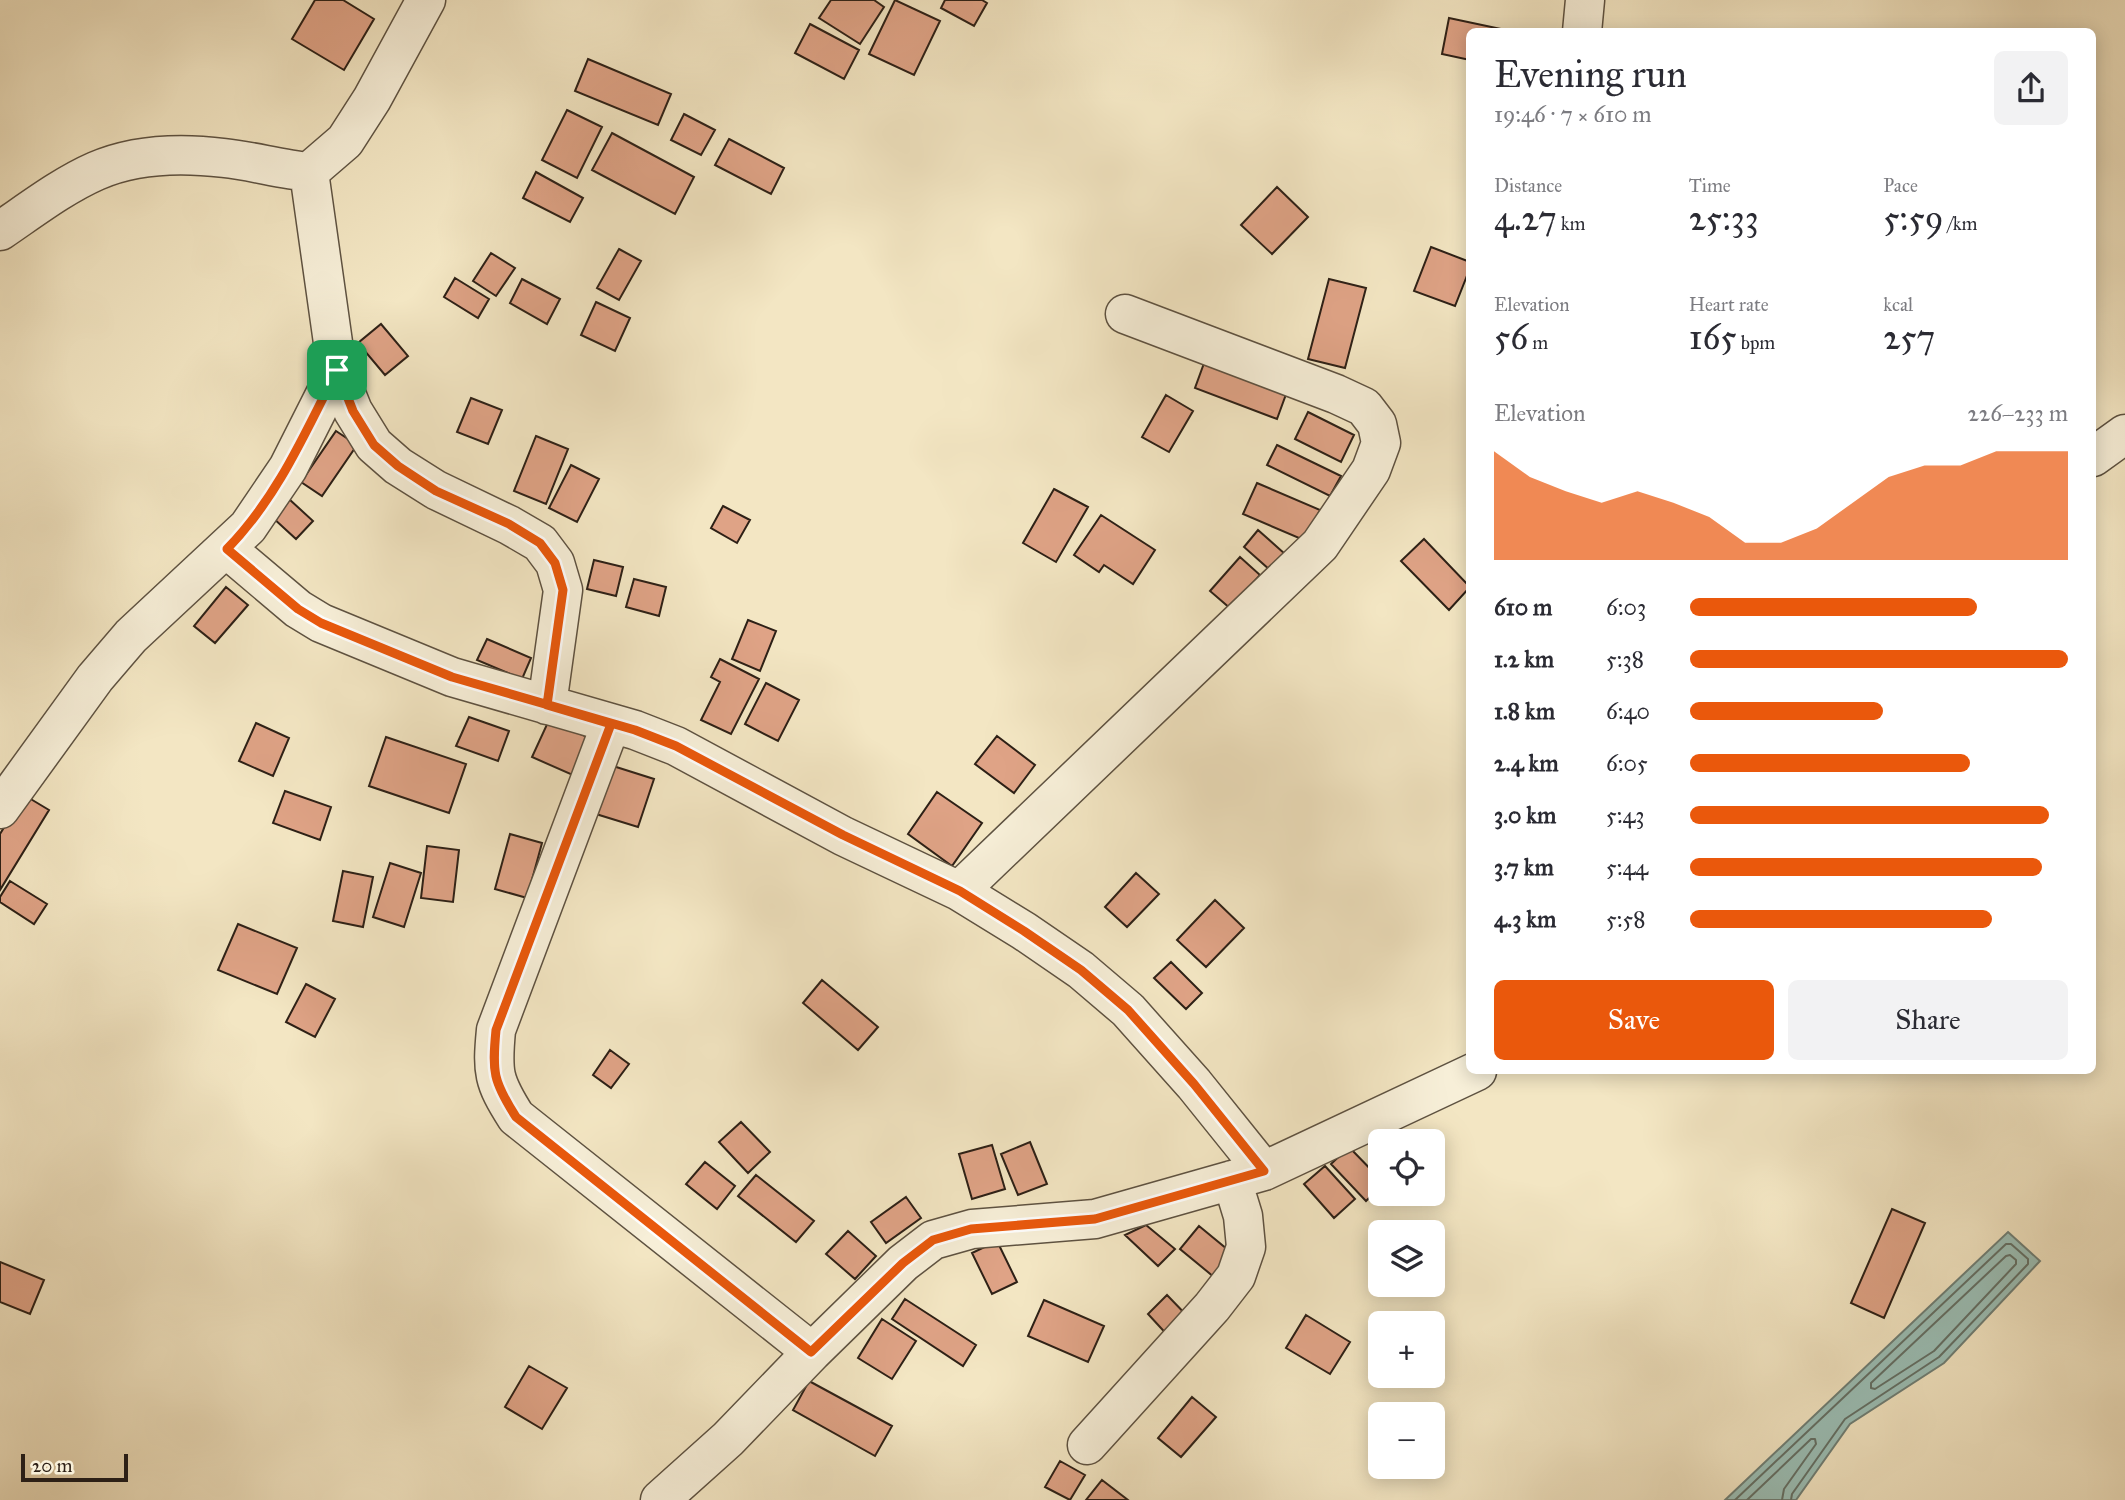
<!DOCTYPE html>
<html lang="en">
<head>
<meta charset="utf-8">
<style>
	:root { --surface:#fff; --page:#f2f2f3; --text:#2b2b33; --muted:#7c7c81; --accent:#ea580c }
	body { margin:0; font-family:"IM FELL Great Primer",serif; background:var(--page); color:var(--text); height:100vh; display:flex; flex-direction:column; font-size:26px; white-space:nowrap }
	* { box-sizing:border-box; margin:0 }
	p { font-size:23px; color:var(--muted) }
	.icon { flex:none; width:38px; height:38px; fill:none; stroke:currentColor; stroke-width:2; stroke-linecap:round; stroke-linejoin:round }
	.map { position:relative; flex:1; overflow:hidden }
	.side { position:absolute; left:1466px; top:28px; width:630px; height:1046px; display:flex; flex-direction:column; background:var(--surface); border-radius:10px; box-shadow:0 4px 18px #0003 }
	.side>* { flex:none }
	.fabs { position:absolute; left:1368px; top:1129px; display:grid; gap:14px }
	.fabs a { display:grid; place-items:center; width:77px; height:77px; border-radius:10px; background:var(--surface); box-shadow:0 4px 18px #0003; font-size:35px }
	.scale { position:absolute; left:21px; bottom:18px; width:107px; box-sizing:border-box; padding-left:7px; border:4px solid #2d2016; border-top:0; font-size:19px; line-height:24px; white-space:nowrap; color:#2d2016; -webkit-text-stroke:5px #f7efd8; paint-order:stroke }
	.pin { position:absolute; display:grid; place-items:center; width:60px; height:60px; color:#fff; margin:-30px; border-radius:14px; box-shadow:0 4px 10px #0006 }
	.round { display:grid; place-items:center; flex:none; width:74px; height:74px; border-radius:10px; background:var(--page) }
	.overview { display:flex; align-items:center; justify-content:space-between; height:119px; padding:0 28px }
	h1 { font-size:38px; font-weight:600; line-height:52px }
	.stats { display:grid; grid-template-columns:repeat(3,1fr); gap:10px; height:119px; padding:7px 28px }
	.stats div { display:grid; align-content:center }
	.stats b { font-size:35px; font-weight:600 }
	.stats small { font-size:19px; font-weight:400 }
	.stats p { font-size:19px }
	.chart { height:196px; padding:14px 28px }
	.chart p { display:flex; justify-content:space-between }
	.chart svg { width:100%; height:126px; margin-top:7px; fill:var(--accent); opacity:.7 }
	.button { display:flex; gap:14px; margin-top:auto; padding:14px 28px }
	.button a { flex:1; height:80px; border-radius:10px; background:var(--accent); color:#fff; font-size:28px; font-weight:600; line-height:80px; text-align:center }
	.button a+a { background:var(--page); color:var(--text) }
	ul { padding:0 28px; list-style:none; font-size:23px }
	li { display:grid; grid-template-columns:112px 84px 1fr; align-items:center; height:52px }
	li i { height:18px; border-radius:9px; background:var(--accent) }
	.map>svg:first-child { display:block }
	.water { fill:#9bbfb6; stroke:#6f7f76; stroke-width:2 }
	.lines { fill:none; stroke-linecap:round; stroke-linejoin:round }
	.shore { stroke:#647066; stroke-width:2 }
	.building { fill:#dfa386; stroke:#2d2016; stroke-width:2 }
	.minor-casing { stroke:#5e5241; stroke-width:41 }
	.minor { stroke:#f7efd8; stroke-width:38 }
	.route-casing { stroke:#fff; stroke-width:14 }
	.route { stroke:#ea580c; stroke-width:9 }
</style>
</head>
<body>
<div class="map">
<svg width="2125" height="1500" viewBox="0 0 2125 1500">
	<rect width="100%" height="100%" fill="#f3e6c3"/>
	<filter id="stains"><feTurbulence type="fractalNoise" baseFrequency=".00286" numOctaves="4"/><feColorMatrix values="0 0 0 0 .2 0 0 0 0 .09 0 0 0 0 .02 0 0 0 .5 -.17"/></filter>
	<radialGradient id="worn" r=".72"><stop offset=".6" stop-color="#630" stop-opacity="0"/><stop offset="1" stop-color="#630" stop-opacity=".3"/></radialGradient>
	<path class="water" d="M 2008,1232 L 2040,1261 L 1944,1363 L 1850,1424 L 1796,1500 L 1725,1500 Z"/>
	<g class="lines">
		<path class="shore" d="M 2010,1255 L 2016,1260 L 2016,1264 L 1934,1351 L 1875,1389 L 1871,1388 L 1871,1383 L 2006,1256 Z
			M 1735,1500 L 2006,1244 L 2011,1244 L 2028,1259 L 2028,1264 L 1939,1357 L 1845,1419 L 1792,1494 L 1791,1500
			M 1747,1500 L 1811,1439 L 1815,1439 L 1816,1444 L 1784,1489 L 1782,1500"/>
	</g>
	<path class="building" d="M 315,0 L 343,0 L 374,19 L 344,70 L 292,39 Z
		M 831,0 L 874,0 L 884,7 L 860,44 L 819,18 Z
		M 895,0 L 940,21 L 914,75 L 869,54 Z
		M 945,0 L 982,0 L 987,3 L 974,26 L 941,8 Z
		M 1449,18 L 1515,32 L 1470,32 L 1470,60 L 1442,54 Z
		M 810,24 L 859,50 L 844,79 L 795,53 Z
		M 588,59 L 671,94 L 658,125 L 575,91 Z
		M 567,110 L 602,127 L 577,178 L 542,160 Z
		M 684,114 L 715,130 L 701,155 L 671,140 Z
		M 612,133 L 694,177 L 675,214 L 592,170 Z
		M 729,139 L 784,168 L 771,194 L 715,165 Z
		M 536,172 L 583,198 L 570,222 L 523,198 Z
		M 1277,187 L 1308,217 L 1272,254 L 1241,225 Z
		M 1431,247 L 1470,262 L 1470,268 L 1455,306 L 1414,291 Z
		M 619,249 L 641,261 L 619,300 L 597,288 Z
		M 491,253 L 515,268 L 496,296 L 473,281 Z
		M 455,278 L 489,299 L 478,318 L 444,297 Z
		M 522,279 L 560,299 L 547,324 L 510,303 Z
		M 1329,279 L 1366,288 L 1345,368 L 1308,359 Z
		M 596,302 L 630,318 L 615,351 L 581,335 Z
		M 381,324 L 408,356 L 385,375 L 358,343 Z
		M 1207,355 L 1289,386 L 1277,419 L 1195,388 Z
		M 1166,395 L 1193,411 L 1169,452 L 1142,437 Z
		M 471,398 L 502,410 L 488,444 L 457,432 Z
		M 1308,412 L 1354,435 L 1341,462 L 1295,439 Z
		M 336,431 L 357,445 L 322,496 L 301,482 Z
		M 536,436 L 568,449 L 546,504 L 514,491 Z
		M 1277,445 L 1341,476 L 1330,496 L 1267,465 Z
		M 571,465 L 599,479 L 577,522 L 549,508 Z
		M 1257,483 L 1320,510 L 1306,541 L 1243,514 Z
		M 1054,489 L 1088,507 L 1056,562 L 1023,543 Z
		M 289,499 L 313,521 L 296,539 L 272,517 Z
		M 723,506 L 750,520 L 737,543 L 711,528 Z
		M 1101,515 L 1155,550 L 1133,584 L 1104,565 L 1099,572 L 1074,555 Z
		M 1258,530 L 1285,554 L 1270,570 L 1244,547 Z
		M 1424,539 L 1470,587 L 1449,610 L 1401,561 Z
		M 1240,557 L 1260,575 L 1231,609 L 1210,591 Z
		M 594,560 L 623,567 L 616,596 L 587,589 Z
		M 634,579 L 666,587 L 659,616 L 626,607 Z
		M 226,587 L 248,605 L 215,643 L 194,626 Z
		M 748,620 L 776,631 L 760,671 L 732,659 Z
		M 487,639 L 531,658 L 522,679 L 477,660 Z
		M 720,659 L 759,679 L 731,734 L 701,720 L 720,682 L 711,677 Z
		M 766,683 L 799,700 L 778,741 L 745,724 Z
		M 469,717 L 509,731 L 498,761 L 456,746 Z
		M 549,720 L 592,739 L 575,776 L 532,757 Z
		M 256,723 L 289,738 L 273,776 L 239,761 Z
		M 997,736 L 1035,765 L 1014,793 L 975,764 Z
		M 386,737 L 466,764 L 449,813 L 369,786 Z
		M 613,766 L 654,779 L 638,827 L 596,814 Z
		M 285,791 L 331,807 L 320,840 L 273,823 Z
		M 937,792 L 982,823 L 952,866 L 908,834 Z
		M 24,795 L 49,810 L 0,890 L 0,834 Z
		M 510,834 L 542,843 L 527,898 L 495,889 Z
		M 427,846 L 459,850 L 453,902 L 421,898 Z
		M 390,863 L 421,873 L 404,927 L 373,917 Z
		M 343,871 L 373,877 L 363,927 L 333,921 Z
		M 1136,873 L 1159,894 L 1127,927 L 1105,907 Z
		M 10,881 L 47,904 L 34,924 L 0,902 L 0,897 Z
		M 1215,900 L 1244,928 L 1206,967 L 1177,940 Z
		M 238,924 L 297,948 L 277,994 L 218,970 Z
		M 1171,962 L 1202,993 L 1186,1009 L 1154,978 Z
		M 822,980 L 878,1027 L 858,1050 L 803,1003 Z
		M 306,984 L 335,999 L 315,1037 L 286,1022 Z
		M 610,1050 L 629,1064 L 611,1088 L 593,1075 Z
		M 741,1122 L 770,1152 L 748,1173 L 719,1142 Z
		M 1030,1142 L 1047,1184 L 1018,1195 L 1001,1154 Z
		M 992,1145 L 1005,1189 L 972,1199 L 959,1154 Z
		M 1349,1147 L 1381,1180 L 1381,1186 L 1366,1201 L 1331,1164 Z
		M 705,1162 L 735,1186 L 717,1209 L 686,1184 Z
		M 1325,1166 L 1355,1199 L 1334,1218 L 1304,1184 Z
		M 756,1175 L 814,1221 L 796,1242 L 738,1196 Z
		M 906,1197 L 921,1218 L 886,1243 L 871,1222 Z
		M 1892,1209 L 1925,1223 L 1884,1318 L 1851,1303 Z
		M 1146,1225 L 1175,1249 L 1158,1266 L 1125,1235 Z
		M 1199,1226 L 1239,1259 L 1220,1282 L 1180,1249 Z
		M 848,1231 L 876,1256 L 855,1279 L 826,1254 Z
		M 997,1241 L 1017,1282 L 992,1294 L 972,1253 Z
		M 0,1262 L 44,1280 L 30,1314 L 0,1302 Z
		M 1167,1295 L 1193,1322 L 1172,1340 L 1148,1314 Z
		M 905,1299 L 976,1345 L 963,1366 L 892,1319 Z
		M 1044,1300 L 1104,1326 L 1088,1362 L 1028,1336 Z
		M 1306,1315 L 1350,1342 L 1330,1374 L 1286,1348 Z
		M 882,1319 L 916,1341 L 892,1379 L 858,1358 Z
		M 529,1366 L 567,1388 L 542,1429 L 505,1407 Z
		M 809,1381 L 892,1426 L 875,1456 L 793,1410 Z
		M 1192,1397 L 1216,1417 L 1181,1457 L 1158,1438 Z
		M 1060,1461 L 1085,1475 L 1070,1500 L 1045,1487 Z
		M 1102,1480 L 1128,1500 L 1086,1500 Z"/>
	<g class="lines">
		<g class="minor-casing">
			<path id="minor" d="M 1582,32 L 1585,0
				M 309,172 L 337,371 L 353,411 L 374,445 L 398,466 L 436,490 L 509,525 L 540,543 L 555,563 L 563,590 L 547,705
				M 0,231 C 31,210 62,186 96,171 C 135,154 183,153 224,158 C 252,161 280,169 309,172 L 345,141 L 372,99 L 426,0
				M 2093,457 L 2125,434
				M 227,549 L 298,609 L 321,623 L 452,677 L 635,730 L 676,746 L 843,836 L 959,891 L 1024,931 L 1081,970 L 1128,1010 L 1194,1084 L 1264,1171
				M 611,724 L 496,1030 C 492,1072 493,1081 516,1117 L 812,1352
				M 0,809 L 95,678 L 131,636 L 248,527 L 288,468 L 337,371
				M 959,891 L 1320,545 L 1371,470 L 1381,443 L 1377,424 L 1364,407 L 1336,394 L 1125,314
				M 1087,1445 L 1212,1307 L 1236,1276 L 1246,1247 L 1243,1216 L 1232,1180
				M 660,1500 L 728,1439 L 812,1352 L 903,1263 L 933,1240 L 972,1229 L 1095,1219 L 1264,1171 L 1477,1071"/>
		</g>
		<use href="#minor" class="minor"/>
	</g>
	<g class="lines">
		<g class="route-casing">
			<path id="route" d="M 337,370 L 353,411 L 374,445 L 398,466 L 436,491 L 509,524 L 540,543 L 555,563 L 563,590 L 547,705 L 611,724 L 496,1030 C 492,1072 493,1081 516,1117 L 811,1352 L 903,1263 L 933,1240 L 971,1229 L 1095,1219 L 1264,1171 L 1194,1084 L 1128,1010 L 1081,970 L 1024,931 L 960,891 L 843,835 L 676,746 L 635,730 L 452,677 L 321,623 L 298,609 L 227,549 C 277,498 305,433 337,370"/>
		</g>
		<use href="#route" class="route"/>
	</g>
	<rect width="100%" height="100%" filter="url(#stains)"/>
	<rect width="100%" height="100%" fill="url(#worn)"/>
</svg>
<div class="fabs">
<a><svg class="icon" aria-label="locate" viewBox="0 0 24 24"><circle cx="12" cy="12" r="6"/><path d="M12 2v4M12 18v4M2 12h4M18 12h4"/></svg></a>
<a><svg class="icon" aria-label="layers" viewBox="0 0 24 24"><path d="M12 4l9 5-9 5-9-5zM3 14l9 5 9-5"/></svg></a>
<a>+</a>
<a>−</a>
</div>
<div class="scale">20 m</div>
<div class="pin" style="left:337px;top:370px;background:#1e9e55"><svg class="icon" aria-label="arrive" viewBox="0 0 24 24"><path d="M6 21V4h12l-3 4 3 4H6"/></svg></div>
<section class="side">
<div class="overview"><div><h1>Evening run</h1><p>19:46 · 7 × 610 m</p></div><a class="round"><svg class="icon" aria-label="share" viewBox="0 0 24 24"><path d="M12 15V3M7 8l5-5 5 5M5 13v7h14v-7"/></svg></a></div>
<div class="stats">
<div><p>Distance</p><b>4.27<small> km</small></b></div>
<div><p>Time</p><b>25:33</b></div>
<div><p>Pace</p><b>5:59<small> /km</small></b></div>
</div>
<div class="stats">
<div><p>Elevation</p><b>56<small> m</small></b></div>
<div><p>Heart rate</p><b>165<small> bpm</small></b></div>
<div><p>kcal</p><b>257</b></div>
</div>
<div class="chart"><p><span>Elevation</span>226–233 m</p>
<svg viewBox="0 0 160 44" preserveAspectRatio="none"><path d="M0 44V6L10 15L20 20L30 24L40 20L50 24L60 29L70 38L80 38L90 33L100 24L110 15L120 11L130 11L140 6L150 6L160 6V44z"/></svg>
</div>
<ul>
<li><b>610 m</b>6:03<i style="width:76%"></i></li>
<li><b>1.2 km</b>5:38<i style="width:100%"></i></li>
<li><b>1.8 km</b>6:40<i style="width:51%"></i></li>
<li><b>2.4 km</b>6:05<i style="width:74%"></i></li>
<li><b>3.0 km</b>5:43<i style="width:95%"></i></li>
<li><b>3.7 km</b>5:44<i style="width:93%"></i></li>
<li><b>4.3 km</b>5:58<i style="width:80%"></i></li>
</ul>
<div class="button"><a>Save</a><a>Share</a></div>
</section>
</div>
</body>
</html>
